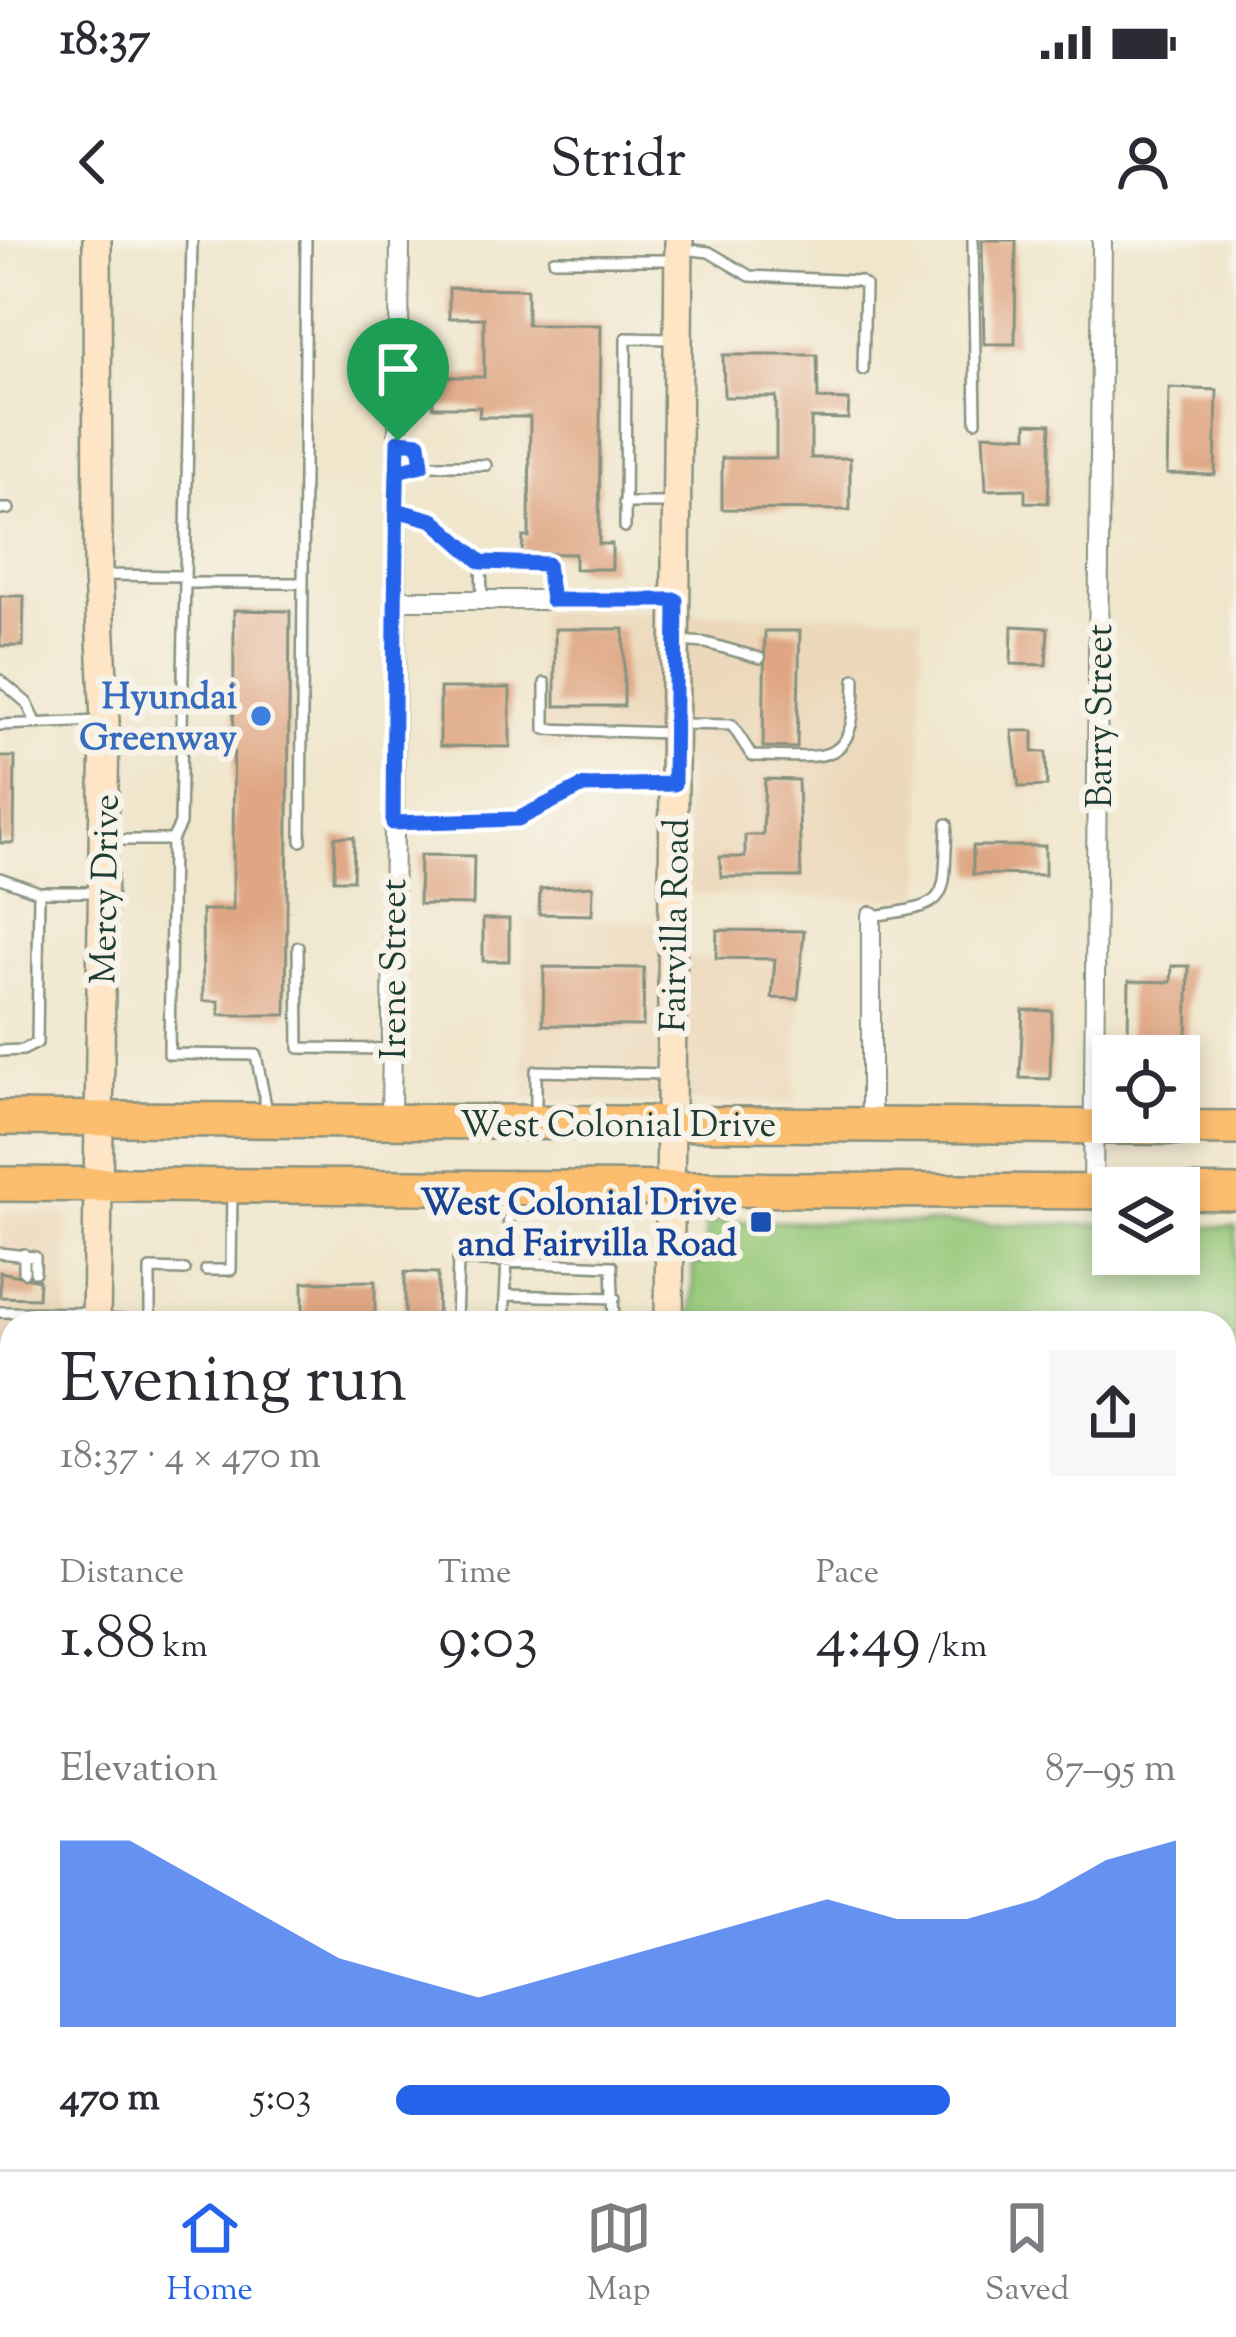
<!DOCTYPE html>
<html lang="en">
<head>
<meta charset="utf-8">
<style>
	:root { --surface:#fff; --page:#f7f7f7; --text:#2b2b33; --muted:#7c7c81; --line:#e1e1e2; --accent:#2563eb }
	body { margin:0; font-family:"Sorts Mill Goudy",serif; background:var(--page); color:var(--text); height:100vh; display:flex; flex-direction:column; font-size:45px; white-space:nowrap }
	* { box-sizing:border-box; margin:0 }
	p { font-size:39px; color:var(--muted) }
	.icon { flex:none; width:66px; height:66px; fill:none; stroke:currentColor; stroke-width:2; stroke-linecap:round; stroke-linejoin:round }
	.map { position:relative; flex:1; overflow:hidden }
	.side { position:absolute; left:0px; top:1071px; width:1236px; height:858px; display:flex; flex-direction:column; background:var(--surface); border-radius:36px 36px 0 0; box-shadow:0 6px 18px #0003 }
	.side>* { flex:none }
	.controls { position:absolute; left:1092px; top:795px; display:grid; gap:24px }
	.controls a { display:grid; place-items:center; width:108px; height:108px; border-radius:0px; background:var(--surface); box-shadow:0 6px 18px #0003; font-size:60px }
	.pin { position:absolute; display:grid; place-items:center; width:102px; height:102px; color:#fff; margin:-123px -51px; border-radius:50% 50% 50% 0; rotate:-45deg; box-shadow:0 0 12px #0007 }
	.pin .icon { rotate:45deg }
	.round { display:grid; place-items:center; flex:none; width:126px; height:126px; border-radius:0px; background:var(--page) }
	.headline { display:flex; align-items:center; justify-content:space-between; height:204px; padding:0 60px }
	h1 { font-size:66px; font-weight:600; line-height:90px }
	.stats { display:grid; grid-template-columns:repeat(3,1fr); gap:18px; height:204px; padding:12px 60px }
	.stats div { display:grid; align-content:center }
	.stats b { font-size:60px; font-weight:600 }
	.stats small { font-size:33px; font-weight:400 }
	.stats p { font-size:33px }
	.chart { height:336px; padding:24px 60px }
	.chart p { display:flex; justify-content:space-between }
	.chart svg { width:100%; height:216px; margin-top:12px; fill:var(--accent); opacity:.7 }
	ul { padding:0 60px; list-style:none; font-size:39px }
	li { display:grid; grid-template-columns:192px 144px 1fr; align-items:center; height:90px }
	li i { height:30px; border-radius:15px; background:var(--accent) }
	.status { display:flex; justify-content:space-between; align-items:center; height:84px; padding:0 60px; background:var(--surface); direction:ltr }
	.status svg { height:33px; fill:currentColor }
	header { display:flex; justify-content:space-between; align-items:center; height:156px; padding:0 60px; background:var(--surface); font-size:54px; font-weight:600 }
	.dock { display:flex; justify-content:space-around; align-items:center; height:168px; border-top:3px solid var(--line); background:var(--surface); font-size:33px; color:var(--muted) }
	.dock a { display:grid; justify-items:center; gap:6px }
	.dock .on { color:var(--accent) }
	.map>svg:first-child { display:block }
	.built { fill:#ecd8ba }
	.industrial { fill:#cbc3b8 }
	.green { fill:#95c878; stroke:#5a8256; stroke-width:3 }
	.building { fill:#dfa683 }
	.lines { fill:none; stroke-linecap:round; stroke-linejoin:round }
	.lane-casing { stroke:#889280; stroke-width:14 }
	.street-casing { stroke:#889280; stroke-width:22 }
	.secondary-casing { stroke:#889280; stroke-width:32 }
	.highway-casing { stroke:#889280; stroke-width:38 }
	.lane { stroke:#fff; stroke-width:9 }
	.street { stroke:#fff; stroke-width:18 }
	.secondary { stroke:#fde5c5; stroke-width:27 }
	.highway { stroke:#fbbd6e; stroke-width:33 }
	.route-casing { stroke:#fff; stroke-width:24 }
	.route { stroke:#2563eb; stroke-width:15 }
	.shop-dot { fill:#3f7fe0; stroke:#f7f3e8; stroke-width:4.5 }
	.transit-dot { fill:#1a4fb4; stroke:#f7f3e8; stroke-width:4.5 }
	.labels { text-anchor:middle; stroke-width:12; stroke-linejoin:round; paint-order:stroke }
	.shop-label { font-size:36px; font-weight:bold; fill:#366cbe; stroke:#f7f3e8; text-anchor:end }
	.street-label { font-size:36px; fill:#1f3d34; stroke:#f7f3e8 }
	.transit-label { font-size:36px; font-weight:bold; fill:#164399; stroke:#f7f3e8; text-anchor:end }
</style>
</head>
<body>
<div class="status"><b>18:37</b><svg viewBox="0 0 49 12"><path d="M0 12V9h3v3zM5 12V6h3v6zM10 12V3h3v9zM15 12V0h3v12zM26 1h20v11H26zM47 4h2v5h-2z"/></svg></div>
<header><svg class="icon" aria-label="back" viewBox="0 0 24 24"><path d="M15 5l-7 7 7 7"/></svg>Stridr<svg class="icon" aria-label="person" viewBox="0 0 24 24"><circle cx="12" cy="8" r="4"/><path d="M4 21q1-7 8-7t8 7"/></svg></header>
<div class="map">
<svg width="1236" height="1929" viewBox="0 0 1236 1929">
	<rect width="100%" height="100%" fill="#f7f3e8"/>
	<filter id="ink" filterUnits="userSpaceOnUse"><feTurbulence type="fractalNoise" baseFrequency=".00833" numOctaves="2"/><feDisplacementMap in="SourceGraphic" scale="24" xChannelSelector="R" yChannelSelector="G"/><feConvolveMatrix kernelMatrix="1 2 1 2 8 2 1 2 1" color-interpolation-filters="sRGB"/></filter>
	<filter id="wash" filterUnits="userSpaceOnUse"><feTurbulence type="fractalNoise" baseFrequency=".004" numOctaves="4" result="noise"/><feDisplacementMap in="SourceGraphic" scale="48" xChannelSelector="R" yChannelSelector="G"/><feGaussianBlur stdDeviation="2.7" result="paint"/><feColorMatrix in="noise" values="0 0 0 0 0 0 0 0 0 0 0 0 0 0 0 0 0 1.4 0 .05"/><feComposite in="paint" operator="in"/></filter>
	<g filter="url(#wash)">
		<rect width="100%" height="100%" fill="#f0e6cc"/>
		<path class="built" d="M 539,371 L 921,376 L 923,660 L 684,654 L 686,524 L 647,513 L 539,509 Z
			M 524,679 L 664,681 L 664,717 L 802,725 L 794,863 L 524,860 Z
			M 0,973 L 68,973 L 68,1083 L 12,1083 L 12,1484 L 0,1484 Z
			M 370,1917 L 1010,1917 L 1010,1929 L 370,1929 Z"/>
		<path class="industrial" d="M 0,1535 L 12,1535 L 12,1917 L 64,1917 L 63,1929 L 0,1929 Z"/>
		<path class="green" d="M 706,981 L 1113,985 L 1113,1014 L 1179,1014 L 1179,986 L 1236,987 L 1236,1556 L 1224,1556 L 1224,1083 L 692,1083 L 693,1024 L 706,1023 Z"/>
		<g id="blocks">
			<path class="building" d="M 982,0 L 1016,0 L 1015,104 L 984,104 Z
				M 449,48 L 527,49 L 527,85 L 601,85 L 599,304 L 612,304 L 612,329 L 575,329 L 575,314 L 522,313 L 523,297 L 529,297 L 530,177 L 479,177 L 480,167 L 433,167 L 433,137 L 484,137 L 484,78 L 449,78 Z
				M 723,115 L 817,115 L 818,159 L 849,160 L 848,179 L 811,178 L 811,218 L 850,218 L 850,270 L 722,269 L 722,218 L 776,218 L 776,157 L 724,157 Z
				M 1169,148 L 1217,150 L 1215,235 L 1167,234 Z
				M 1027,183 L 1051,184 L 1048,263 L 1025,262 L 1025,249 L 986,250 L 983,194 L 1027,196 Z
				M 0,356 L 24,356 L 23,406 L 0,406 Z
				M 234,370 L 290,371 L 286,775 L 219,775 L 219,761 L 203,761 L 202,670 L 233,670 Z
				M 1012,386 L 1048,388 L 1046,425 L 1011,424 Z
				M 555,389 L 624,389 L 624,466 L 555,466 Z
				M 765,391 L 800,391 L 797,508 L 763,507 Z
				M 440,448 L 510,448 L 510,507 L 440,506 Z
				M 1012,491 L 1033,491 L 1033,512 L 1046,512 L 1047,546 L 1019,547 Z
				M 0,517 L 15,517 L 14,603 L 0,603 Z
				M 765,539 L 798,540 L 801,637 L 721,637 L 720,617 L 745,617 L 745,595 L 763,595 Z
				M 335,597 L 354,597 L 353,640 L 334,640 Z
				M 973,606 L 1045,606 L 1045,635 L 973,634 Z
				M 420,615 L 474,616 L 473,665 L 419,664 Z
				M 593,646 L 592,675 L 539,674 L 540,649 Z
				M 483,679 L 509,679 L 509,721 L 483,721 Z
				M 717,690 L 804,691 L 798,759 L 772,758 L 775,719 L 716,718 Z
				M 1172,726 L 1189,726 L 1187,797 L 1128,795 L 1129,741 L 1171,742 Z
				M 544,727 L 644,728 L 643,786 L 543,785 Z
				M 1023,770 L 1052,771 L 1050,839 L 1020,838 Z
				M 0,1032 L 39,1040 L 38,1058 L 0,1057 Z
				M 405,1032 L 438,1033 L 437,1082 L 405,1082 Z
				M 375,1041 L 375,1083 L 303,1083 L 303,1042 Z"/>
		</g>
	</g>
	<g filter="url(#ink)">
		<use href="#blocks" fill-opacity="0" stroke="#889280" stroke-width="3"/>
		<g class="lines">
			<g class="lane-casing">
				<path id="lane" d="M 973,0 L 976,181
					M 684,9 L 709,12 L 750,36 L 859,41 L 865,45 L 863,130
					M 554,20 L 673,20
					M 399,201 L 419,203 L 422,225
					M 397,231 L 422,225 L 486,225
					M 624,263 L 673,263
					M 0,269 L 9,269
					M 396,270 L 433,280 L 481,322
					M 625,287 L 626,98 L 672,99
					M 100,335 L 184,336
					M 185,343 L 303,343 L 301,601
					M 303,343 L 306,0
					M 482,358 L 481,322 L 544,323 L 551,330 L 552,360
					M 678,401 L 706,403 L 760,418
					M 0,440 L 27,463 L 36,482
					M 545,443 L 545,489 L 669,493
					M 680,484 L 732,485 L 752,516 C 829,516 855,530 855,439
					M 0,485 L 100,481
					M 393,583 L 517,579 L 583,546 L 668,544
					M 109,600 L 172,600 L 169,814 L 256,815 L 267,871
					M 172,600 L 180,584 L 192,0
					M 0,638 L 39,652 L 98,652
					M 871,676 C 954,665 943,662 947,584
					M 298,707 L 299,808 L 391,809
					M 0,811 L 23,810 L 37,803 L 39,652
					M 536,877 L 536,831 L 666,834
					M 0,1013 L 35,1017 L 35,1032
					M 206,1030 L 231,1030 L 232,951
					M 24,1032 L 24,1014
					M 505,1055 L 615,1058
					M 0,1072 L 91,1073
					M 98,1079 L 150,1081 L 150,1029 L 185,1030
					M 456,1083 L 458,1020 L 612,1026 L 614,1081 L 637,1083
					M 504,1083 L 510,953
					M 1224,1528 L 1236,1531
					M 20,1929 L 21,1917
					M 396,1929 L 396,1917"/>
			</g>
			<g class="street-casing">
				<path id="street" d="M 395,360 L 676,360
					M 391,881 L 400,0
					M 871,884 L 871,676
					M 1093,951 L 1102,0
					M 0,1510 L 12,1510"/>
			</g>
			<g class="secondary-casing">
				<path id="secondary" d="M 96,1083 L 105,481 L 98,335 L 97,0
					M 669,1083 L 679,0
					M 93,1929 L 93,1917
					M 163,1929 L 170,1917"/>
			</g>
			<g class="highway-casing">
				<path id="highway" d="M 0,878 L 1236,888
					M 0,944 L 1113,952
					M 1179,952 L 1236,953"/>
			</g>
			<use href="#lane" class="lane"/>
			<use href="#street" class="street"/>
			<use href="#secondary" class="secondary"/>
			<use href="#highway" class="highway"/>
		</g>
	</g>
	<g class="lines" filter="url(#ink)">
		<g class="route-casing">
			<path id="route" d="M 398,201 C 395,328 394,456 393,583 L 518,579 L 583,546 L 674,544 L 676,360 L 552,360 L 547,324 L 481,322 L 433,280 L 396,270 L 397,231 L 422,225 L 419,203 L 398,201"/>
		</g>
		<use href="#route" class="route"/>
	</g>
	<circle class="shop-dot" cx="261" cy="476" r="12"/>
	<rect class="transit-dot" x="749" y="970" width="24" height="24" rx="6"/>
	<g class="labels">
		<g class="shop-label">
			<text x="237" y="468">Hyundai<tspan x="237" dy="41">Greenway</tspan></text>
		</g>
		<g class="street-label">
			<text transform="translate(1098 476) rotate(-90)" y="13">Barry Street</text>
			<text transform="translate(103 649) rotate(-89)" y="13">Mercy Drive</text>
			<text transform="translate(673 685) rotate(-89)" y="13">Fairvilla Road</text>
			<text transform="translate(392 729) rotate(-90)" y="13">Irene Street</text>
			<text x="618" y="896">West Colonial Drive</text>
		</g>
		<g class="transit-label">
			<text x="737" y="974">West Colonial Drive<tspan x="737" dy="41">and Fairvilla Road</tspan></text>
		</g>
	</g>
</svg>
<div class="controls">
<a><svg class="icon" aria-label="locate" viewBox="0 0 24 24"><circle cx="12" cy="12" r="6"/><path d="M12 2v4M12 18v4M2 12h4M18 12h4"/></svg></a>
<a><svg class="icon" aria-label="layers" viewBox="0 0 24 24"><path d="M12 4l9 5-9 5-9-5zM3 14l9 5 9-5"/></svg></a>
</div>
<div class="pin" style="left:398px;top:201px;background:#1e9e55"><svg class="icon" aria-label="arrive" viewBox="0 0 24 24"><path d="M6 21V4h12l-3 4 3 4H6"/></svg></div>
<section class="side">
<div class="headline"><div><h1>Evening run</h1><p>18:37 · 4 × 470 m</p></div><a class="round"><svg class="icon" aria-label="share" viewBox="0 0 24 24"><path d="M12 15V3M7 8l5-5 5 5M5 13v7h14v-7"/></svg></a></div>
<div class="stats">
<div><p>Distance</p><b>1.88<small> km</small></b></div>
<div><p>Time</p><b>9:03</b></div>
<div><p>Pace</p><b>4:49<small> /km</small></b></div>
</div>
<div class="chart"><p><span>Elevation</span>87–95 m</p>
<svg viewBox="0 0 160 44" preserveAspectRatio="none"><path d="M0 44V6L10 6L20 14L30 22L40 30L50 34L60 38L70 34L80 30L90 26L100 22L110 18L120 22L130 22L140 18L150 10L160 6V44z"/></svg>
</div>
<ul>
<li><b>470 m</b>5:03<i style="width:71%"></i></li>
</ul>
</section>
</div>
<nav class="dock">
<a class="on"><svg class="icon" aria-label="home" viewBox="0 0 24 24"><path d="M3 11l9-7 9 7M6 9v11h12V9"/></svg>Home</a>
<a><svg class="icon" aria-label="map" viewBox="0 0 24 24"><path d="M3 6l6-2 6 2 6-2v14l-6 2-6-2-6 2zM9 4v14M15 6v14"/></svg>Map</a>
<a><svg class="icon" aria-label="saved" viewBox="0 0 24 24"><path d="M7 4h10v16l-5-4-5 4z"/></svg>Saved</a>
</nav>
</body>
</html>
